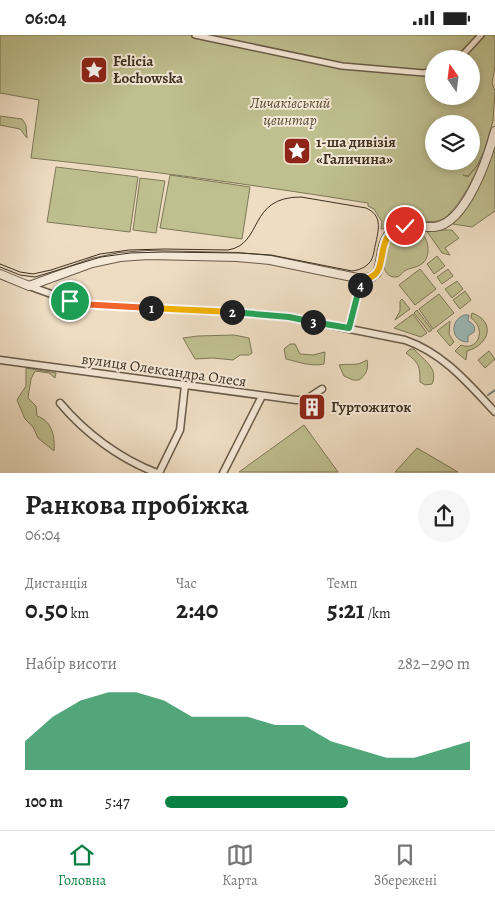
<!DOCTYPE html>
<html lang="uk">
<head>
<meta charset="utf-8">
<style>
	:root { --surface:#fff; --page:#f6f6f6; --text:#222; --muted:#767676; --line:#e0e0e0; --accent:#0b8043 }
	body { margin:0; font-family:Alegreya,serif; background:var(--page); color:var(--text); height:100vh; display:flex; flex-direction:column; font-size:19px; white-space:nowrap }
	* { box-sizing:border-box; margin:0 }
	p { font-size:16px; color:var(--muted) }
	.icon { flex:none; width:28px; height:28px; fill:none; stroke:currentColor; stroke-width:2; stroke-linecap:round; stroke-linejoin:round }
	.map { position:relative; height:438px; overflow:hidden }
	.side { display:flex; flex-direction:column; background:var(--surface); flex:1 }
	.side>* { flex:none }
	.needle { width:32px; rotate:346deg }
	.fabs { position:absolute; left:425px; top:15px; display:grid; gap:10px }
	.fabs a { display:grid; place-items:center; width:55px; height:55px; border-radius:50%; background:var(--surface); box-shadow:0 2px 8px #0003; font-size:25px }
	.pin { position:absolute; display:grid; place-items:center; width:42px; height:42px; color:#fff; margin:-21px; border:2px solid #fff; border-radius:50%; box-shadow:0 1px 5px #0007 }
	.km { position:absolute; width:25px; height:25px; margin:-12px; border-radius:50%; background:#222; color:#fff; font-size:14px; line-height:25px; text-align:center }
	.round { display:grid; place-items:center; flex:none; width:52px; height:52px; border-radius:26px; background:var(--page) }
	.head { display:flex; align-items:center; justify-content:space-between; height:85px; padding:0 25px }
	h1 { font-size:28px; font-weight:700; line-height:38px }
	.metrics { display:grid; grid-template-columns:repeat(3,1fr); gap:8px; height:85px; padding:5px 25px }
	.metrics div { display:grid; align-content:center }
	.metrics b { font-size:25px; font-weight:700 }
	.metrics small { font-size:14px; font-weight:400 }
	.metrics p { font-size:14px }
	.chart { height:140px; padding:10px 25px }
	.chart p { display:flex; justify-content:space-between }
	.chart svg { width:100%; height:90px; margin-top:5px; fill:var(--accent); opacity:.7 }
	ul { padding:0 25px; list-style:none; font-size:16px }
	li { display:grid; grid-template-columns:80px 60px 1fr; align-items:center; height:38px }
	li i { height:12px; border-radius:6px; background:var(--accent) }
	.status { display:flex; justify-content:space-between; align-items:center; height:35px; padding:0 25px; background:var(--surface); direction:ltr }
	.status svg { height:14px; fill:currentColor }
	.tab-bar { display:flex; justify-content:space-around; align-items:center; height:70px; border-top:1px solid var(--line); background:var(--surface); font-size:14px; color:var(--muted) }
	.tab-bar a { display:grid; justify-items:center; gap:2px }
	.tab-bar .current { color:var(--accent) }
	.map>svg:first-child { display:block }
	.green { fill:#bfbf90; stroke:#7e7858; fill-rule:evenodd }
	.water { fill:#9bbbb9; stroke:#75837c }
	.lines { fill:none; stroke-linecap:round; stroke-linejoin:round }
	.stream { stroke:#75837c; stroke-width:2 }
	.pedestrian-casing { stroke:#695b49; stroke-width:8 }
	.minor-casing { stroke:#695b49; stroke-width:9 }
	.tertiary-casing { stroke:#695b49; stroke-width:10 }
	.pedestrian { stroke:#f5e9d8; stroke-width:5 }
	.minor { stroke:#f5e9d8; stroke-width:6 }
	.tertiary { stroke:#f5e9d8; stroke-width:8 }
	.tram { stroke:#3c3020; stroke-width:1 }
	.split-1-casing { stroke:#fff; stroke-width:10 }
	.split-2-casing { stroke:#fff; stroke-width:10 }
	.split-3-casing { stroke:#fff; stroke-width:10 }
	.split-4-casing { stroke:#fff; stroke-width:10 }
	.split-5-casing { stroke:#fff; stroke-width:10 }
	.split-1 { stroke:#f0652b; stroke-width:6 }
	.split-2 { stroke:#f5b400; stroke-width:6 }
	.split-3 { stroke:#22a559; stroke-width:6 }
	.split-4 { stroke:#22a559; stroke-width:6 }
	.split-5 { stroke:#f5b400; stroke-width:6 }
	.labels { text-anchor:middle; stroke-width:4; stroke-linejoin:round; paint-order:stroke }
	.poi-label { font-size:15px; font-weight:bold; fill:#3c3020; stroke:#f5e9d8; text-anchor:start }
	.park-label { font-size:15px; font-style:italic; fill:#564d36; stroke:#f5e9d8 }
	.street-label { font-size:15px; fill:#3c3020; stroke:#f5e9d8 }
</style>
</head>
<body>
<div class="status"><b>06:04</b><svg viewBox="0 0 49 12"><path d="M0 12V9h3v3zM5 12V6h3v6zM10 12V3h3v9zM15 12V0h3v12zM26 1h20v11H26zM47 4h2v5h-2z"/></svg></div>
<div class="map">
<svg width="495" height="438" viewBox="0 0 495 438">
	<rect width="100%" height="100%" fill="#efddc3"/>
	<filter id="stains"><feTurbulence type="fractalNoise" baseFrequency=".004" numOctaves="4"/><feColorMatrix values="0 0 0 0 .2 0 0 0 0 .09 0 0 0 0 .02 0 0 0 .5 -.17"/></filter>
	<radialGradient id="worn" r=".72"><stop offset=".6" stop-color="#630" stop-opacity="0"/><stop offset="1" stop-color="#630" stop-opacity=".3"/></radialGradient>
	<path class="green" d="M 0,0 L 495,0 L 495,31 L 492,48 L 495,56 L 493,86 L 484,116 L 477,131 L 468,141 L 463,140 L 468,142 L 482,124 C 476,139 454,183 438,186 C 424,188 411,184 399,187 C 392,188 387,194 381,194 L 382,187 L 374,174 L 368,171 L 368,168 C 256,150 145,135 31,123 L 39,65 L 0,58 ZM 434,24 L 471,24 L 471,61 L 434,61 ZM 434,89 L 471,89 L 471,126 L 434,126 Z
		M 0,81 L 22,84 L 26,90 L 27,103 L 20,94 L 0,90 Z
		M 495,112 L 495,176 L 472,192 L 453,189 L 476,157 Z
		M 56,132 L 138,142 L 130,197 L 47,187 Z
		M 170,140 L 250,152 L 242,204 L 160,193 Z
		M 140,143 L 165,146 L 156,198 L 133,195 Z
		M 403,193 C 406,194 411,193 414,194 C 428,198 432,217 424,227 C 418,233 413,232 406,235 C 403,236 401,241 397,242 C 378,244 383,214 389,203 C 392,198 398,196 403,193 Z
		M 426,195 L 452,195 L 459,203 L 445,213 L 450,220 L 442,218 Z
		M 437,221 L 445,231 L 434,239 L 427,229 Z
		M 420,234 L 436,254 L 415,270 L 399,250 Z
		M 448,234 L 453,241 L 442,249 L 437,242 Z
		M 457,246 L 463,254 L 452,263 L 445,254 Z
		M 465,256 L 471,265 L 460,274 L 453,265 Z
		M 439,259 L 454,278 L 433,294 L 419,274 Z
		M 402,264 L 410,274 L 395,285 L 400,276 L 400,266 Z
		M 417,275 L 432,295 L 429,297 L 414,278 Z
		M 472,278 C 495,286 491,309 467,316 L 466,325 L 455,316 L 461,310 C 478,317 487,294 471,283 Z
		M 413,279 L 427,298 L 421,302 L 394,293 Z
		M 450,286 L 449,299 L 454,307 L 450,311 L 437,296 Z
		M 234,300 L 249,303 L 252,318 L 249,320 L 240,320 L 233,325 L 213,323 L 195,324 L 183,303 L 198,301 Z
		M 290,309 L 295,309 L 300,319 L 313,320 L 325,317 L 324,329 C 311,332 299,327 286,324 L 284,314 Z
		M 410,314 L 414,314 C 424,326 439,333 432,349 L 425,350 L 420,347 C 420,331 419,328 406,318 Z
		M 489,316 L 495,324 L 485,333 L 478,325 Z
		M 367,325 C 369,334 366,340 359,345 L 353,345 L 344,341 L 339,330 C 351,328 355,332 367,325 Z
		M 26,333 L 56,338 L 55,343 L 49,338 L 35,336 L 31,344 L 28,363 L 36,371 L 37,381 C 52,386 55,401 54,416 L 38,403 L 33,392 L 25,384 L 17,365 L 26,351 Z
		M 304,390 L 338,437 L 239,437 Z
		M 417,413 L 458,437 L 395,437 Z"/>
	<path class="water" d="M 464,280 L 469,280 L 468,286 C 473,288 476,292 474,297 L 468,301 L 468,307 C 451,307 449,286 464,280 Z"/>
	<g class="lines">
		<path class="stream" d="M 488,360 L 495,355"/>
		<g class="pedestrian-casing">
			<path id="pedestrian" d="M 195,0 L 342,31 L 424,38 L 434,35
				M 459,24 L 481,0"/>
		</g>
		<g class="minor-casing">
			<path id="minor" d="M 29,251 L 79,269 L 246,278 L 289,282 L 405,305 C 443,318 468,348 495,377
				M 349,293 L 362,244
				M 0,325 L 296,365 L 305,365 L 322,354
				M 60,368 C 85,398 120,424 157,438
				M 159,438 L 180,395 L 185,350
				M 223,438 L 262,361"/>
		</g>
		<g class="tertiary-casing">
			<path id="tertiary" d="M 0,239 L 29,251 L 92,228 L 120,222 L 148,220 L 237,222 L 270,225 L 362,244 L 372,242 L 377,238 C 382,226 380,207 390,198 C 402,186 419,193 434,192 C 466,189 488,122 495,96"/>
		</g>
		<use href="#pedestrian" class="pedestrian"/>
		<use href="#minor" class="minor"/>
		<use href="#tertiary" class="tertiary"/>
		<path class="tram" d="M 0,229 L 20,237 L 33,239 L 51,235 L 100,219 L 129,215 L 164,214 L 228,215 C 264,209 247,162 301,162 L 366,173 C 382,180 379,193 376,207 C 374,214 374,222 370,227 C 365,233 359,235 352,236 L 271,220 L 240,218 L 164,217 L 130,218 L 101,222 L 35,242 L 20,240 L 0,232"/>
	</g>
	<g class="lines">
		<g class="split-1-casing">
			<path id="split-1" d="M 70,266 L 79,269 L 151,273"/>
		</g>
		<g class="split-2-casing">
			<path id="split-2" d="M 151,273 L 232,277"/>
		</g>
		<g class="split-3-casing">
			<path id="split-3" d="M 232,277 L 289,282 L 313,287"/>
		</g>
		<g class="split-4-casing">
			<path id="split-4" d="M 313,287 L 349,293 L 360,250"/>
		</g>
		<g class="split-5-casing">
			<path id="split-5" d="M 360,250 L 362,244 C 395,243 368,199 405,191"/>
		</g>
		<use href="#split-1" class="split-1"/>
		<use href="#split-2" class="split-2"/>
		<use href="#split-3" class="split-3"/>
		<use href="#split-4" class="split-4"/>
		<use href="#split-5" class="split-5"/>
	</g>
	<defs>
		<g id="sight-square" transform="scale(1.4375)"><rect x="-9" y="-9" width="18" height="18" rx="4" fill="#8f2418" stroke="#f5e9d8"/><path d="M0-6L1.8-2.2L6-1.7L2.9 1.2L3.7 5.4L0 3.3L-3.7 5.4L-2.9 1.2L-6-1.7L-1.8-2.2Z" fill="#fff"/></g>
		<g id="building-square" transform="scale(1.4375)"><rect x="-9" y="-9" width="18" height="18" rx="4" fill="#8f2418" stroke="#f5e9d8"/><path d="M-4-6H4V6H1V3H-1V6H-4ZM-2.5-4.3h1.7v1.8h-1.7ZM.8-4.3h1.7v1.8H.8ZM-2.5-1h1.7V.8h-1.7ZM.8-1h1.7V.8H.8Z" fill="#fff"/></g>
	</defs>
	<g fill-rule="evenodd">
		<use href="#sight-square" x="94" y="35"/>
		<use href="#sight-square" x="297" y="116"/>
		<use href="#building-square" x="312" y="372"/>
	</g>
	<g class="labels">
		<g class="poi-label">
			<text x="113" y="31">Felicia<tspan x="113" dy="17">Łochowska</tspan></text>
			<text x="316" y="112">1-ша дивізія<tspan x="316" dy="17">«Галичина»</tspan></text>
			<text x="331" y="377">Гуртожиток</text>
		</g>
		<g class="park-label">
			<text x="290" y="73">Личаківський<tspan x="290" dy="17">цвинтар</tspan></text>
		</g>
		<g class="street-label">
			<text transform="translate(164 335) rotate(8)" y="5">вулиця Олександра Олеся</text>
		</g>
	</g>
	<rect width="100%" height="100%" filter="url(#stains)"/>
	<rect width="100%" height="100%" fill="url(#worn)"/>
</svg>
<div class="fabs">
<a><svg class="needle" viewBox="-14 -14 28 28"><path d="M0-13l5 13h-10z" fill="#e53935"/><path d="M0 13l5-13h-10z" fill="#767676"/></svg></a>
<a><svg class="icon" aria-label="layers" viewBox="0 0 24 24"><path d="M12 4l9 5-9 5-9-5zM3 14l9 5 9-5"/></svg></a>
</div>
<div class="pin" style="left:70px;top:266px;background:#1e9e55"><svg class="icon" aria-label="arrive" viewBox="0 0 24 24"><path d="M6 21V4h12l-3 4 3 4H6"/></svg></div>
<div class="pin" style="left:405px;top:191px;background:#d93025"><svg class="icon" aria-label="check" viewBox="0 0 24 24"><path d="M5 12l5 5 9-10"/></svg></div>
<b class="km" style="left:151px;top:273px">1</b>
<b class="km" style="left:232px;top:277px">2</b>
<b class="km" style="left:313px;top:287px">3</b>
<b class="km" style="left:360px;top:250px">4</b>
</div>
<section class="side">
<div class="head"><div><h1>Ранкова пробіжка</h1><p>06:04</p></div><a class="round"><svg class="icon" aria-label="share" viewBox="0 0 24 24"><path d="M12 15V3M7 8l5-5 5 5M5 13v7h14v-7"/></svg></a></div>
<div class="metrics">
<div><p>Дистанція</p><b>0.50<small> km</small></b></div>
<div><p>Час</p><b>2:40</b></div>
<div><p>Темп</p><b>5:21<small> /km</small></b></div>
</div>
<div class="chart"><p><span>Набір висоти</span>282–290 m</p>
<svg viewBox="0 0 160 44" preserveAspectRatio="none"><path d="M0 44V30L10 18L20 10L30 6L40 6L50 10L60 18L70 18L80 18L90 22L100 22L110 30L120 34L130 38L140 38L150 34L160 30V44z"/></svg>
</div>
<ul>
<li><b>100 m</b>5:47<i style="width:60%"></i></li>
</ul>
</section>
<nav class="tab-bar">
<a class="current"><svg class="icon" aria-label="home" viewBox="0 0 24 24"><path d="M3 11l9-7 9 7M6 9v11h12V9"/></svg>Головна</a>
<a><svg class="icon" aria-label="map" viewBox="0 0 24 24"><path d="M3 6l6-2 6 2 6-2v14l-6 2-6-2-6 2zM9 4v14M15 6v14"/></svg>Карта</a>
<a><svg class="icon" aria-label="saved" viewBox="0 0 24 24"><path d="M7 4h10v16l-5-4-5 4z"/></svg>Збережені</a>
</nav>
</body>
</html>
